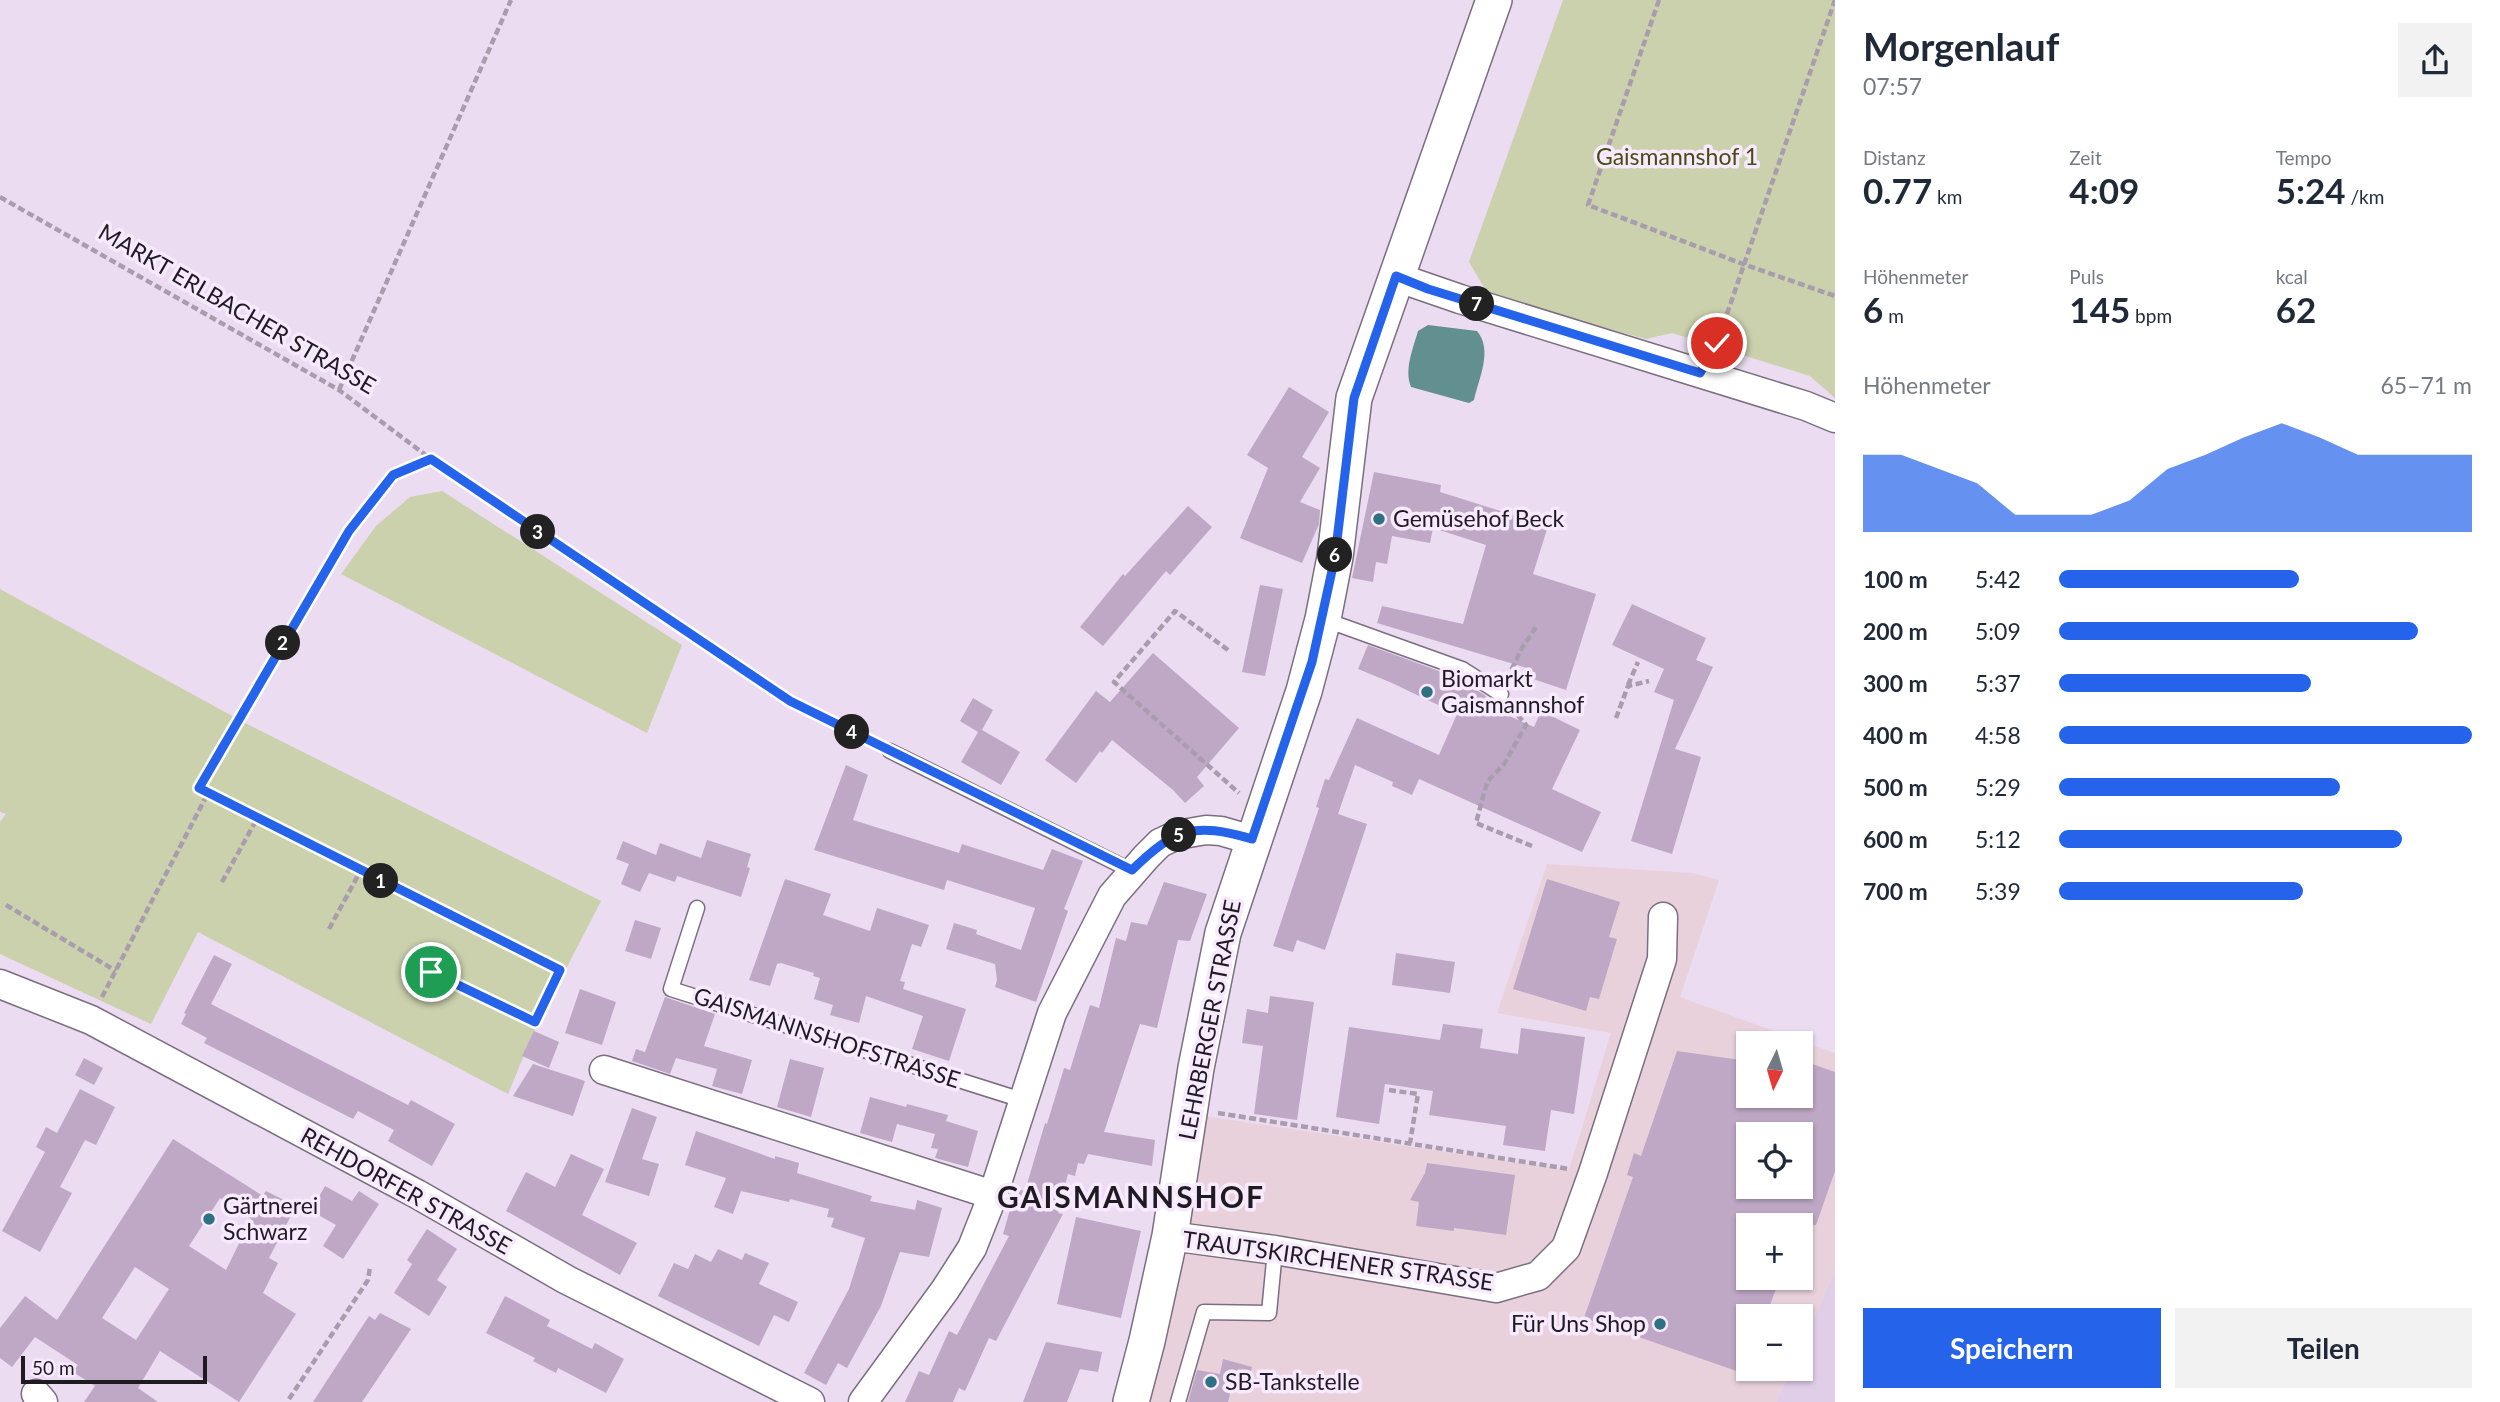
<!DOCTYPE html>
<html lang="de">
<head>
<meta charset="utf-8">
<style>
	:root { --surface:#fff; --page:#f2f2f3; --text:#1f2937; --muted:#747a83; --accent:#2563eb }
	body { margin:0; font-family:Lato,sans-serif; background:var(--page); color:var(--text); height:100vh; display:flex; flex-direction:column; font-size:26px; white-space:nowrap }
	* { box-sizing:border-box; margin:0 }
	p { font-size:23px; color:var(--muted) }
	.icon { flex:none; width:38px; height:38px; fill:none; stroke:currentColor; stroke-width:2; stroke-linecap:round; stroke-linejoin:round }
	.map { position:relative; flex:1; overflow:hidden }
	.details { display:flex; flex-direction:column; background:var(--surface); width:665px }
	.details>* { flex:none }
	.needle { width:46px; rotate:185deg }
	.tools { position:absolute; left:1736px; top:1031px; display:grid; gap:14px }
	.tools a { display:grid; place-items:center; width:77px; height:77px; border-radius:0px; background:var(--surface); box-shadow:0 2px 5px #0004; font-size:35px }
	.scale { position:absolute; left:21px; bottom:18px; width:186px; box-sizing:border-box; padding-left:7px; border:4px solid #201b22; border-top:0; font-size:19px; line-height:24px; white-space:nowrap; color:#201b22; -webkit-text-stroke:5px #f8eafe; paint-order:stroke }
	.pin { position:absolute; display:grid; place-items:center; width:60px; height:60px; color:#fff; margin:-30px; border:4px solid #fff; border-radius:50%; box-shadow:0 2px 7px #0007 }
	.km { position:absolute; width:35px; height:35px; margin:-18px; border-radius:50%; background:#222; color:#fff; font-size:19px; line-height:35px; text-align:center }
	.round { display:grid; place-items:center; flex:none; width:74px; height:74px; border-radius:0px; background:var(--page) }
	.head { display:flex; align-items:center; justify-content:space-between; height:119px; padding:0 28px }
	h1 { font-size:38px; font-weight:700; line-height:52px }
	.figures { display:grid; grid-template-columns:repeat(3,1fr); gap:10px; height:119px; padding:7px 28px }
	.figures div { display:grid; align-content:center }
	.figures b { font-size:35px; font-weight:700 }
	.figures small { font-size:19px; font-weight:400 }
	.figures p { font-size:19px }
	.chart { height:196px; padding:14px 28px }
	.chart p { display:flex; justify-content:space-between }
	.chart svg { width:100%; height:126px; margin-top:7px; fill:var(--accent); opacity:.7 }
	.action { display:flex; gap:14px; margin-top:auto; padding:14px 28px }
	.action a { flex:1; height:80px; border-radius:0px; background:var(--accent); color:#fff; font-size:28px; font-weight:700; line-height:80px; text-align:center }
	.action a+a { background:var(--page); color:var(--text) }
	ul { padding:0 28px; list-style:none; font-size:23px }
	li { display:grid; grid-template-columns:112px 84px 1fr; align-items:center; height:52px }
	li i { height:18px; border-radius:9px; background:var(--accent) }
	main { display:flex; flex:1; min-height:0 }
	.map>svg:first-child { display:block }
	.built { fill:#e0cde8 }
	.industrial { fill:#e9d1dc; fill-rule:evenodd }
	.green { fill:#cbd0ad }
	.water { fill:#628f8f }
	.building { fill:#bea8c6; fill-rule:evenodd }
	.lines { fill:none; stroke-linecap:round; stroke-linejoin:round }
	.service-casing { stroke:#7b6e80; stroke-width:17 }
	.minor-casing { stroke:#7b6e80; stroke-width:31 }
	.tertiary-casing { stroke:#7b6e80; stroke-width:38 }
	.path { stroke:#a89cad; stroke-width:4.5; stroke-dasharray:7 3.5; stroke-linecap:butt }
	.service { stroke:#fff; stroke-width:14 }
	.minor { stroke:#fff; stroke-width:28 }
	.tertiary { stroke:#fff; stroke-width:35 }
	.route-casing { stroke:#fff; stroke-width:14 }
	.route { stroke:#2563eb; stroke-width:9 }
	.poi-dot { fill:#2e7182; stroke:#f8eafe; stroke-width:2.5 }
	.labels { text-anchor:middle; stroke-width:7; stroke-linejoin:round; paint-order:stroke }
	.park-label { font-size:23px; fill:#484c11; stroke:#f8eafe }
	.street-label { font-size:23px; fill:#201b22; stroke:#f8eafe }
	.poi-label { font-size:23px; fill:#201b22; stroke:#f8eafe; text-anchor:start }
	.district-label { font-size:30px; font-weight:bold; letter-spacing:2px; fill:#201b22; stroke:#f8eafe }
</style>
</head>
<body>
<main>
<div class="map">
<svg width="1835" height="1402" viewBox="0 0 1835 1402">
	<rect width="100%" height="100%" fill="#ebdcf1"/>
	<path class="built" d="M 1835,1271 L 1835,1402 L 1776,1402 L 1791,1369 L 1801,1368 L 1801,1347 Z"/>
	<path class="industrial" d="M 1547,864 L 1692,873 L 1719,880 L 1680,997 L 1835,1053 L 1835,1271 L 1801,1347 L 1801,1316 L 1748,1316 L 1748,1368 L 1791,1369 L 1776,1402 L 1113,1402 L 1153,1238 L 1197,1115 L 1569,1170 L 1611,1033 L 1497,1013 ZM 1748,1043 L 1801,1043 L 1801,1096 L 1748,1096 ZM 1748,1134 L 1801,1134 L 1801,1186 L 1748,1186 ZM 1748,1225 L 1801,1225 L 1801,1278 L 1748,1278 Z"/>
	<path class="green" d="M 1563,0 L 1835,0 L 1835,398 L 1810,376 L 1672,333 L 1646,339 L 1489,296 L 1469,262 Z
		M 442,491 L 682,645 L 647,733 L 341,574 L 376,526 L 410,497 Z
		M 0,589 L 245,723 L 601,901 L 534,1031 L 508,1094 L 198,932 L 151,1024 L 0,954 L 0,822 L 6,814 L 0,812 Z"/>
	<path class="water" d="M 1428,325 L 1477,331 C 1493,350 1479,378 1474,400 L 1469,403 L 1411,387 C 1404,369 1413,349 1418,331 Z"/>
	<path class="building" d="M 1289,387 L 1329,412 L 1302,457 L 1320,468 L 1300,502 L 1320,510 L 1319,524 L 1302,563 L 1240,538 L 1268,468 L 1247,455 Z
		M 1374,472 L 1441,485 L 1440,492 L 1548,526 L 1533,574 L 1596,594 L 1566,690 L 1527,677 L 1530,669 L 1377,623 L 1382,606 L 1463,624 L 1486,545 L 1433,528 L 1430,543 L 1392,536 L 1387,564 L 1376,562 L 1373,582 L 1352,578 Z
		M 1188,506 L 1212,527 L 1170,575 L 1166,571 L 1103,646 L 1080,627 L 1123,574 L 1125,576 Z
		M 1260,585 L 1283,589 L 1265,676 L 1242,672 Z
		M 1632,604 L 1706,638 L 1696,660 L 1713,667 L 1675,749 L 1701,757 L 1672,854 L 1631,841 L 1674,700 L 1654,692 L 1664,669 L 1612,645 Z
		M 1368,645 L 1458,678 L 1486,696 L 1483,704 L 1534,727 L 1541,711 L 1580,730 L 1552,789 L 1601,812 L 1582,852 L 1419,779 L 1412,795 L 1392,786 L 1393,782 L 1355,765 L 1338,814 L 1367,824 L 1325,950 L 1297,940 L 1293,952 L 1273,946 L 1319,808 L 1316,807 L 1325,779 L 1329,780 L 1357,718 L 1439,755 L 1457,714 L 1392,683 L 1358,669 Z
		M 1153,653 L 1239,728 L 1197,777 L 1204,786 L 1185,803 L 1173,790 L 1112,740 L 1102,753 L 1100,751 L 1076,783 L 1045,760 L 1096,691 L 1110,702 Z
		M 973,698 L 993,710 L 982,730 L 1020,752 L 1001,785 L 961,762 L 978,732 L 960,721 Z
		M 846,765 L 868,775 L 853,820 L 959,853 L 962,844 L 1043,870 L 1052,849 L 1083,861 L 1064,909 L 1068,911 L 1036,1002 L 995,987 L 997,980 L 995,964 L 946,949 L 954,923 L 977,930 L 976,934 L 1021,950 L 1035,908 L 947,880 L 944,890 L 814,850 Z
		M 707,840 L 751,854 L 747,867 L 750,868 L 741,897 L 677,876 L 675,882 L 649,873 L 640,892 L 621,884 L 629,864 L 616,859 L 623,841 L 656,855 L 660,843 L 701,858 Z
		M 785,879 L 831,894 L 823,915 L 870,931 L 877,908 L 929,925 L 921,947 L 912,944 L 900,981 L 905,982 L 903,989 L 966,1009 L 949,1061 L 912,1049 L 923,1016 L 866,996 L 859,1023 L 830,1015 L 833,1005 L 814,999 L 820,978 L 813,976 L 814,973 L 781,963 L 777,964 L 770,986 L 749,980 Z
		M 1547,879 L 1620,902 L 1609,937 L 1617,939 L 1599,999 L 1590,997 L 1586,1011 L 1513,989 Z
		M 1164,882 L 1207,894 L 1190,941 L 1178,940 L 1157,1028 L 1140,1024 L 1104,1132 L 1155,1140 L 1152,1166 L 1088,1154 L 1084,1164 L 1078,1163 L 1075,1176 L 1068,1174 L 1058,1213 L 1063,1214 L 996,1341 L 989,1338 L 965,1391 L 959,1388 L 953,1402 L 905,1402 L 919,1371 L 929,1375 L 949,1331 L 957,1335 L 1009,1236 L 1003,1234 L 1016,1189 L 1025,1191 L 1045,1123 L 1047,1124 L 1064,1068 L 1070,1070 L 1090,1005 L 1099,1008 L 1116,938 L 1126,941 L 1131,922 L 1147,925 Z
		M 635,920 L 661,928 L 651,959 L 625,951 Z
		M 1396,953 L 1455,962 L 1450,993 L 1392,985 Z
		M 214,955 L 232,964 L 211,1004 L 408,1105 L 411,1100 L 455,1124 L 432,1166 L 388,1141 L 394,1130 L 358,1111 L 353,1119 L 204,1043 L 207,1038 L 181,1024 L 186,1014 L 184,1013 Z
		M 580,989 L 616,1002 L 602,1045 L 565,1033 Z
		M 1270,996 L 1314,1002 L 1297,1120 L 1254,1114 L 1263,1046 L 1242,1043 L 1247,1009 L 1268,1013 Z
		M 665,997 L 715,1014 L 704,1046 L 752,1060 L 742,1094 L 712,1086 L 717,1069 L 676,1058 L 670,1074 L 632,1061 L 636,1049 L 645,1052 Z
		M 1443,1024 L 1483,1029 L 1480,1048 L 1518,1054 L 1521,1028 L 1585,1037 L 1574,1114 L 1551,1110 L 1545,1151 L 1503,1145 L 1506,1126 L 1429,1115 L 1433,1091 L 1385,1084 L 1379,1124 L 1336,1117 L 1349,1027 L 1440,1040 Z
		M 534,1031 L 559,1042 L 549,1068 L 522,1056 Z
		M 1677,1051 L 1748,1061 L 1748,1096 L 1801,1096 L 1801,1060 L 1835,1072 L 1835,1171 L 1816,1225 L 1748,1225 L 1748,1278 L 1780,1278 L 1766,1316 L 1748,1316 L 1748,1375 L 1584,1318 L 1633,1177 L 1627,1175 L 1634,1153 L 1641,1156 ZM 1748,1134 L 1801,1134 L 1801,1186 L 1748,1186 Z
		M 84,1058 L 103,1068 L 94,1085 L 75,1075 Z
		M 790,1059 L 824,1068 L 811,1117 L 777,1107 Z
		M 533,1064 L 585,1081 L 573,1116 L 513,1096 Z
		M 80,1089 L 115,1107 L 96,1145 L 85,1140 L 60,1187 L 72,1193 L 40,1252 L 2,1231 L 45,1152 L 36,1147 L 46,1127 L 57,1133 Z
		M 870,1097 L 906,1107 L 907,1104 L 948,1115 L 946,1121 L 978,1131 L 968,1167 L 935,1158 L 938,1149 L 931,1148 L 935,1134 L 897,1124 L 892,1142 L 860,1133 Z
		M 632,1108 L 657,1117 L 642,1159 L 659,1164 L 649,1196 L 605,1182 Z
		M 696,1131 L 775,1159 L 775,1156 L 799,1163 L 797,1173 L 872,1196 L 870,1201 L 915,1210 L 917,1200 L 942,1208 L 929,1257 L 900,1252 L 881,1306 L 847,1368 L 838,1363 L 826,1385 L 804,1373 L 849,1289 L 865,1238 L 831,1227 L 834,1218 L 827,1217 L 829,1209 L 790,1199 L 789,1202 L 741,1191 L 733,1214 L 714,1207 L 726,1178 L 685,1165 Z
		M 173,1139 L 263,1196 L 266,1191 L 296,1206 L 269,1258 L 278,1263 L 263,1293 L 296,1314 L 239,1402 L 160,1351 L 138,1388 L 158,1402 L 84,1402 L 95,1386 L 73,1372 L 78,1365 L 35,1337 L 12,1367 L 0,1358 L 0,1328 L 25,1296 L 57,1320 ZM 220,1198 L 251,1219 L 226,1270 L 189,1246 ZM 135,1267 L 169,1289 L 136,1340 L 102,1318 Z
		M 571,1154 L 604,1169 L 582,1215 L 637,1243 L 620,1275 L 506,1211 L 526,1172 L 555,1187 Z
		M 1427,1163 L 1515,1175 L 1506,1235 L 1454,1228 L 1454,1231 L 1416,1226 L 1419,1202 L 1410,1200 L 1425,1173 Z
		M 325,1186 L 352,1201 L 359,1191 L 379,1204 L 343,1259 L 323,1246 L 336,1225 L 311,1211 Z
		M 1076,1217 L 1141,1231 L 1121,1318 L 1057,1304 Z
		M 427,1229 L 457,1249 L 437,1280 L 447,1287 L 429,1316 L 394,1293 L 412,1264 L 407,1260 Z
		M 718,1249 L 742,1260 L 745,1253 L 769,1263 L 759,1284 L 798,1302 L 789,1322 L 774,1315 L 759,1346 L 658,1296 L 674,1263 L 688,1269 L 695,1254 L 711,1262 Z
		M 505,1296 L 550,1320 L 547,1326 L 592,1349 L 595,1343 L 624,1359 L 606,1393 L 558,1368 L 556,1373 L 533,1361 L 535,1358 L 486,1333 Z
		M 380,1313 L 411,1329 L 362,1402 L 313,1402 L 369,1316 L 375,1320 Z
		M 1046,1342 L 1102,1352 L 1098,1372 L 1080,1369 L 1067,1402 L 1023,1402 Z
		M 1223,1359 L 1252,1367 L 1248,1385 L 1233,1382 L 1228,1402 L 1188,1402 L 1197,1370 L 1220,1374 Z"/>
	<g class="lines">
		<g class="service-casing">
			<path id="service" d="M 1323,619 L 1462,669 L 1501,694
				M 890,751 L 1132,871
				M 697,908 L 671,989 L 1022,1100
				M 1178,1402 L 1204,1312 L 1269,1313 L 1275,1250"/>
		</g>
		<g class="minor-casing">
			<path id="minor" d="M 1396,277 L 1460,299 L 1806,406 L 1835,418
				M 0,984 L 91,1020 L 417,1194 L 567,1280 L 810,1402
				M 604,1070 L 993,1195
				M 1170,1236 L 1275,1250 L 1496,1288 L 1538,1276 L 1566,1248 L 1593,1173 L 1662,959 L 1663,917
				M 36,1394 L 43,1402
				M 863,1402 L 945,1290 L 972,1248 L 993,1195 L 1052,1013 L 1112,896 L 1146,857 L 1160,843 L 1177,835 L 1206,830 L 1221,831 L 1252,840"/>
		</g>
		<g class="tertiary-casing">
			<path id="tertiary" d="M 1131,1402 L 1147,1341 L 1170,1236 L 1196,1068 L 1223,933 L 1304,691 L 1323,619 L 1335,557 L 1354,398 L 1494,0"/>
		</g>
		<path class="path" d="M 1659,0 L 1588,205 L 1743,264 L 1835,296
			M 0,197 L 339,390 L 431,459 L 790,701 L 874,743
			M 1712,353 L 1717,343 L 1835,0
			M 339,390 L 511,0
			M 430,460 L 393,475 L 349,531 L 199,788 L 560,970 L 535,1022 L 431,973
			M 1228,650 L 1175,611 L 1114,682 L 1239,793
			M 1507,679 L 1522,648 L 1536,627
			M 1628,685 L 1638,662
			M 1511,707 L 1526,725 L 1504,764 L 1487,782 L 1476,823 L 1532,846
			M 1616,718 L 1628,686 L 1649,681
			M 222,882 L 258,817
			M 6,905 L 116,971
			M 329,929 L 361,870
			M 102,997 L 208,793
			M 1389,1090 L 1418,1094 L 1410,1143
			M 1218,1113 L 1569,1169
			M 289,1399 L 368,1280 L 370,1267"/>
		<use href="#service" class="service"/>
		<use href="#minor" class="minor"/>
		<use href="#tertiary" class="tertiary"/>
	</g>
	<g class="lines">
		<g class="route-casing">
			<path id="route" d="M 431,972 L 535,1022 L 560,970 L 199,788 L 349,531 L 393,475 L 431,459 L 790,701 L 1132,870 C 1175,828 1194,822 1252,839 L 1312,662 L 1335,557 L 1354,398 L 1396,276 L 1428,289 L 1700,373 L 1717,343"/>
		</g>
		<use href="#route" class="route"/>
	</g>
	<g class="poi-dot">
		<circle cx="1379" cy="519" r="7"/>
		<circle cx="1427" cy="692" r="7"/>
		<circle cx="209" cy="1219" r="7"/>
		<circle cx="1660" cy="1324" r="7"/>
		<circle cx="1211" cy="1382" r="7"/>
	</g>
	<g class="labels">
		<g class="park-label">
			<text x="1677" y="165">Gaismannshof 1</text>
		</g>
		<g class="street-label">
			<text transform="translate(237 309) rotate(30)" y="8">MARKT ERLBACHER STRASSE</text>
			<text transform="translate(1210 1020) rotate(-79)" y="8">LEHRBERGER STRASSE</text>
			<text transform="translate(827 1038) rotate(18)" y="8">GAISMANNSHOFSTRASSE</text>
			<text transform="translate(406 1191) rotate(29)" y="8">REHDORFER STRASSE</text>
			<text transform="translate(1338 1261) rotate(8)" y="8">TRAUTSKIRCHENER STRASSE</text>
		</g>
		<g class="poi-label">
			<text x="1393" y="527">Gemüsehof Beck</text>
			<text x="1441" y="687">Biomarkt<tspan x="1441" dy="26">Gaismannshof</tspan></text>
			<text x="223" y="1214">Gärtnerei<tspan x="223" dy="26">Schwarz</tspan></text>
			<text x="1646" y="1332" text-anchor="end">Für Uns Shop</text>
			<text x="1225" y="1390">SB-Tankstelle</text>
		</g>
		<g class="district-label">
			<text x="1131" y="1208">GAISMANNSHOF</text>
		</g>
	</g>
</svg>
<div class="tools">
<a><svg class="needle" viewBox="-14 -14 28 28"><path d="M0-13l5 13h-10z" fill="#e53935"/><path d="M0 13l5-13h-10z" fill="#747a83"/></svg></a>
<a><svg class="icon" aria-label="locate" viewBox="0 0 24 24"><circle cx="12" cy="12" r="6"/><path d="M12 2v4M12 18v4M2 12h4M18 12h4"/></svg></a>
<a>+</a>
<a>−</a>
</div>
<div class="scale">50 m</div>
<div class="pin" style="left:431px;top:972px;background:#1e9e55"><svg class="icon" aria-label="arrive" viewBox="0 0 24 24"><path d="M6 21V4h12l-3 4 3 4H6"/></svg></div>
<div class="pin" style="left:1717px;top:343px;background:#d93025"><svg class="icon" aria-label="check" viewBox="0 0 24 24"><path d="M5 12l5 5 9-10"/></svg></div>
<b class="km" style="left:381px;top:881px">1</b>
<b class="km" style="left:283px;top:643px">2</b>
<b class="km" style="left:538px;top:532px">3</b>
<b class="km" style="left:852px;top:732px">4</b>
<b class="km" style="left:1179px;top:835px">5</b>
<b class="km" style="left:1335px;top:555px">6</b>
<b class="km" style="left:1477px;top:304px">7</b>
</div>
<section class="details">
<div class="head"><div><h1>Morgenlauf</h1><p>07:57</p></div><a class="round"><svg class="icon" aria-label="share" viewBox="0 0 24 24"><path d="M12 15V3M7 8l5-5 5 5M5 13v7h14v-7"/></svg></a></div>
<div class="figures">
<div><p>Distanz</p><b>0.77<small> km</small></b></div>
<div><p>Zeit</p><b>4:09</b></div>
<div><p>Tempo</p><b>5:24<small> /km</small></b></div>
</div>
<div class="figures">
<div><p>Höhenmeter</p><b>6<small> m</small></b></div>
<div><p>Puls</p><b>145<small> bpm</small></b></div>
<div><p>kcal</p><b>62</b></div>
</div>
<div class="chart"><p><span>Höhenmeter</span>65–71 m</p>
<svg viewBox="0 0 160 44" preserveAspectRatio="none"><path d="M0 44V17L10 17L20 22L30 27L40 38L50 38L60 38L70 33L80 22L90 17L100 11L110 6L120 11L130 17L140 17L150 17L160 17V44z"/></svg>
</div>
<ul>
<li><b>100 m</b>5:42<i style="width:58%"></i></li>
<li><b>200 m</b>5:09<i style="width:87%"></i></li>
<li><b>300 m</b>5:37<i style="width:61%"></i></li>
<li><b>400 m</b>4:58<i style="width:100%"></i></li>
<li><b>500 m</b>5:29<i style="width:68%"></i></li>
<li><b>600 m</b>5:12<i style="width:83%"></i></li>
<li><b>700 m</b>5:39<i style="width:59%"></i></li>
</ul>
<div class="action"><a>Speichern</a><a>Teilen</a></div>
</section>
</main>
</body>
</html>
